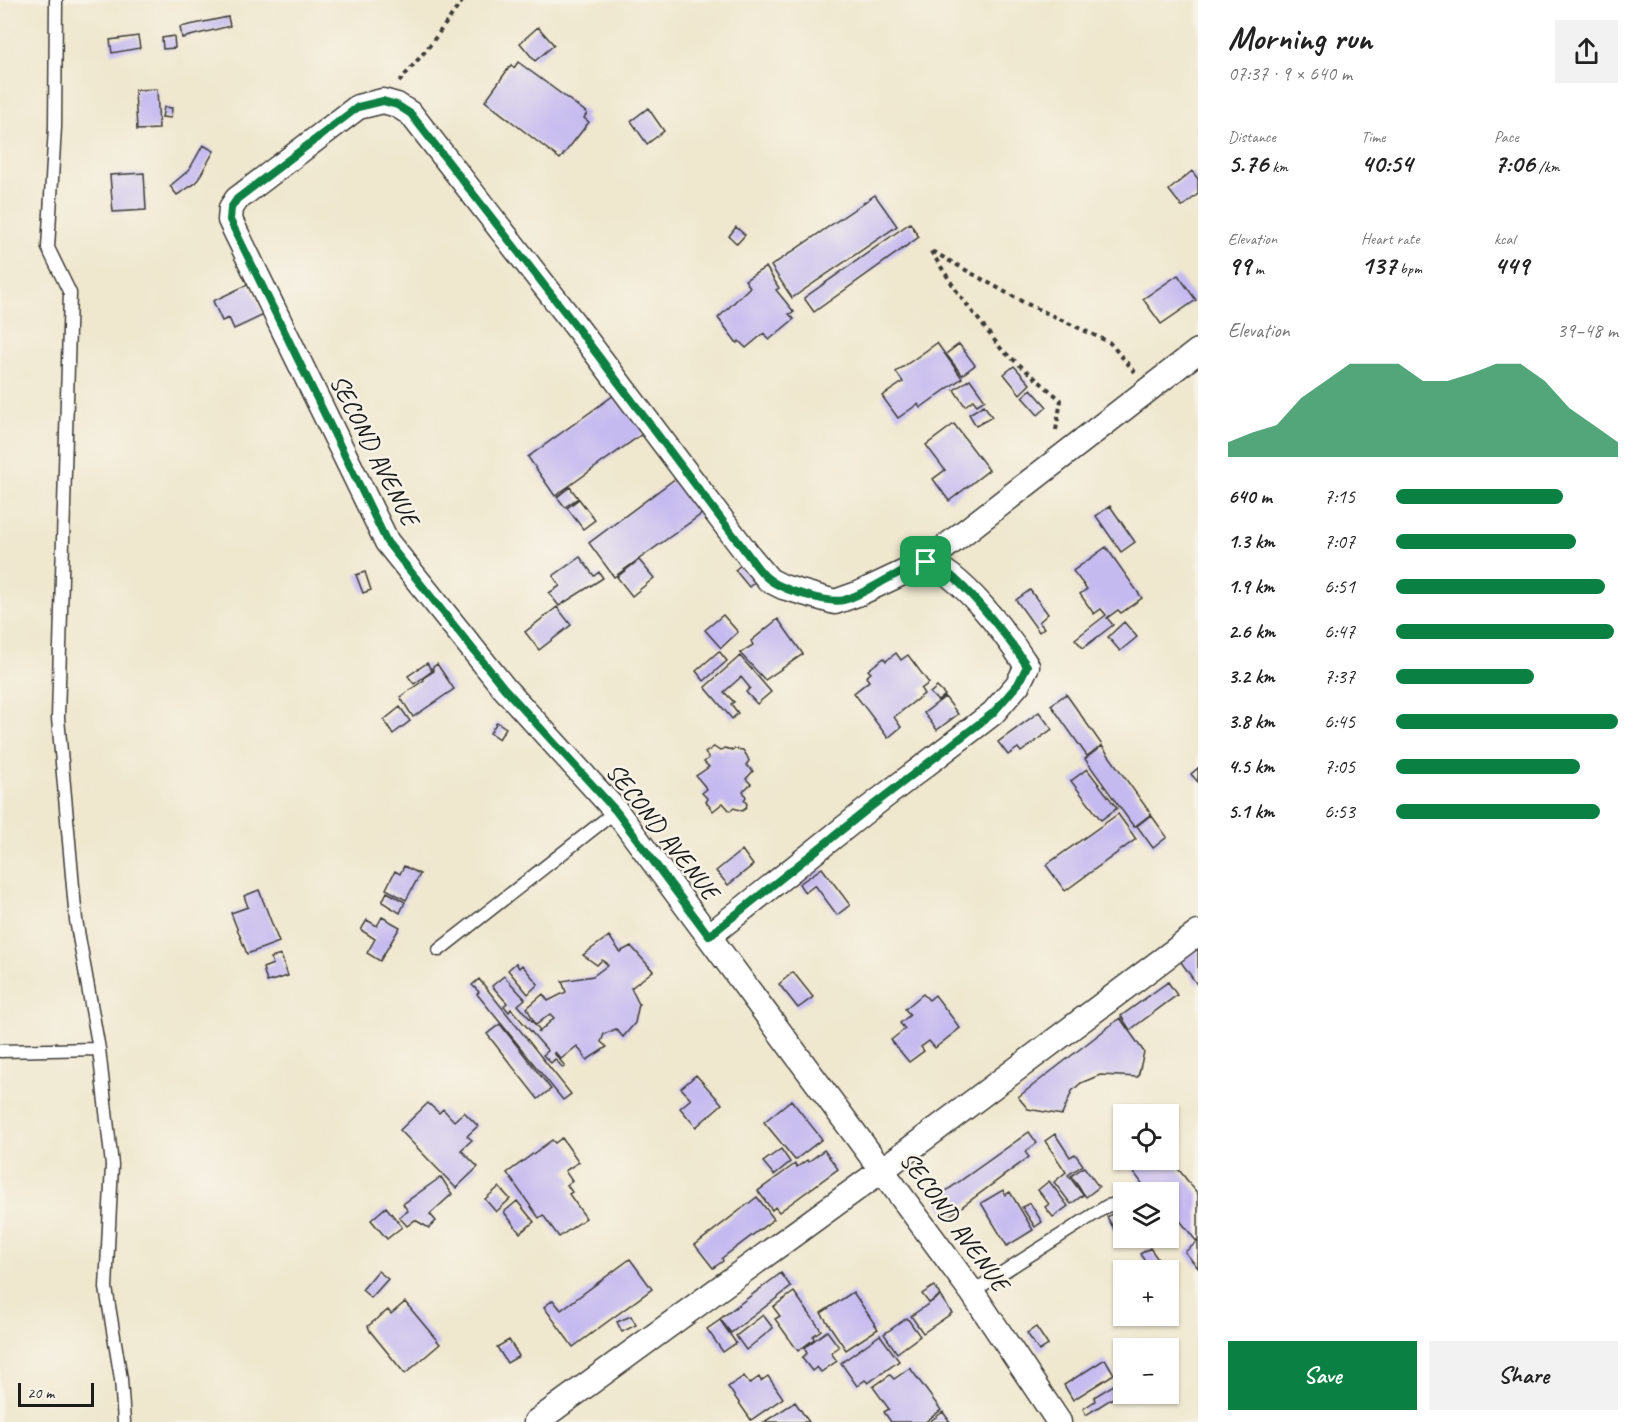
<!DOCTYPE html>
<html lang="en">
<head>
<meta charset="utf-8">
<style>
	:root { --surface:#fff; --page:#f2f2f2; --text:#222; --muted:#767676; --accent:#0b8043 }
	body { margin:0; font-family:Caveat,sans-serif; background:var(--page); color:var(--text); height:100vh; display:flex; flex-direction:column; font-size:22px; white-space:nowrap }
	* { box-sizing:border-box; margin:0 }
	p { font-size:20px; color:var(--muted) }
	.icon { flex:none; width:33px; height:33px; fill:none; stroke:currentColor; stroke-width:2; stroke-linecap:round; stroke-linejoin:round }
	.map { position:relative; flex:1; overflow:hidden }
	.side { display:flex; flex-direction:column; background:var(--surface); width:450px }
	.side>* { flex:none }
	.tools { position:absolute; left:1113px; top:1104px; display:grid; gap:12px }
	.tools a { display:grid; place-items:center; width:66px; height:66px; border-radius:0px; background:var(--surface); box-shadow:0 2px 4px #0004; font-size:30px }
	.scale { position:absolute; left:18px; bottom:15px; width:76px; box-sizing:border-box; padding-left:6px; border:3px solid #1c1c1c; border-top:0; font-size:16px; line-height:21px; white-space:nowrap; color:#1c1c1c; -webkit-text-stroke:4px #f7f3e8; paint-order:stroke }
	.pin { position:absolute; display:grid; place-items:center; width:51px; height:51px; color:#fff; margin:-26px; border-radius:12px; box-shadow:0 3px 9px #0006 }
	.round { display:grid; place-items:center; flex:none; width:63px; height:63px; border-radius:0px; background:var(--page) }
	.overview { display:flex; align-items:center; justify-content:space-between; height:102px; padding:0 30px }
	h1 { font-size:33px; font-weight:800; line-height:45px }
	.stats { display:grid; grid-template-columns:repeat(3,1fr); gap:9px; height:102px; padding:6px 30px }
	.stats div { display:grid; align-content:center }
	.stats b { font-size:26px; font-weight:800 }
	.stats small { font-size:16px; font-weight:400 }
	.stats p { font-size:16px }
	.chart { height:168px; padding:12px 30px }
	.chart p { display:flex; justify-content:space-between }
	.chart svg { width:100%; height:108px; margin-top:6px; fill:var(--accent); opacity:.7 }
	.action { display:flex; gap:12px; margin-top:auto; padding:12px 30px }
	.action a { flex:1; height:69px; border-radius:0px; background:var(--accent); color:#fff; font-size:24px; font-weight:800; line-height:69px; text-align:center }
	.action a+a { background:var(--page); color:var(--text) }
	ul { padding:0 30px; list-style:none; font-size:20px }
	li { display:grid; grid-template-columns:96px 72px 1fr; align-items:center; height:45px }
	li i { height:15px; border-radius:8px; background:var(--accent) }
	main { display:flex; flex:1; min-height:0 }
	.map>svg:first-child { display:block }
	.building { fill:#c5baf0 }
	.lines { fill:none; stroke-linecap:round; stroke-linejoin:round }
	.service-casing { stroke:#3c3a37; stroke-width:15 }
	.minor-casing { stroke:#3c3a37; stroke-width:27 }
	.path { stroke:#3c3a37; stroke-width:4; stroke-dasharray:4.5 4.5; stroke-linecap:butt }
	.service { stroke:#fff; stroke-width:12 }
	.minor { stroke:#fff; stroke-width:24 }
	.route-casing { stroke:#fff; stroke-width:12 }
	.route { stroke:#0b8043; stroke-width:8 }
	.labels { text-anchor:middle; stroke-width:5; stroke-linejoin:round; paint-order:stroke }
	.street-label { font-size:26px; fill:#1c1c1c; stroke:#f7f3e8 }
</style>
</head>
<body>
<main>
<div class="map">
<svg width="1198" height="1422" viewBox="0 0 1198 1422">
	<rect width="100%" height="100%" fill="#f7f3e8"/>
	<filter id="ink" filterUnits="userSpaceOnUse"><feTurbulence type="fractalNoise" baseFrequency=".0167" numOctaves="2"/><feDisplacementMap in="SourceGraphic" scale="12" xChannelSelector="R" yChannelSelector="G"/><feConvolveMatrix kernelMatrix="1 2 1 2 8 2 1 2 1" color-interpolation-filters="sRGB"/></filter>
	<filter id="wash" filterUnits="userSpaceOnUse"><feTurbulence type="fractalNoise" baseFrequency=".008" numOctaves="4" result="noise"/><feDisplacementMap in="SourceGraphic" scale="24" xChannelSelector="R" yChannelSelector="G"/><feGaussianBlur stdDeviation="1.35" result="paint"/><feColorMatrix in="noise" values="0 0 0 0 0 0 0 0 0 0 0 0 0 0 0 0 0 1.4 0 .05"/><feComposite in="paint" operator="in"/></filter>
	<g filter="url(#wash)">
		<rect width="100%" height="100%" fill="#efe7ce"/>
		<g id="blocks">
			<path class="building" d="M 228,17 L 230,26 L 182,38 L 180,27 Z
				M 538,27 L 554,45 L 535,61 L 520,43 Z
				M 138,36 L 140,48 L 112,53 L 110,40 Z
				M 174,36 L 175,48 L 163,49 L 162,38 Z
				M 518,62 L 587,113 L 584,118 L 589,122 L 560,159 L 485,101 L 511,65 L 514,68 Z
				M 157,89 L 159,129 L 137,130 L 135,90 Z
				M 164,107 L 172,108 L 171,118 L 162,117 Z
				M 648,108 L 664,131 L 647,144 L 631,121 Z
				M 203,145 L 214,151 L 196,183 L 177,195 L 170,186 L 189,170 Z
				M 1192,171 L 1198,179 L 1198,194 L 1182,207 L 1169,190 Z
				M 144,173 L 146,210 L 113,212 L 110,175 Z
				M 875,195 L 897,226 L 792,298 L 771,266 Z
				M 910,223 L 919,237 L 814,312 L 804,298 Z
				M 736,227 L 745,235 L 737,244 L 729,236 Z
				M 766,267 L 779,288 L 776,290 L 794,312 L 789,314 L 794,319 L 769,340 L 764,333 L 746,348 L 739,341 L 737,343 L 718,318 L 750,287 L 745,280 Z
				M 1178,275 L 1196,300 L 1161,324 L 1143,299 Z
				M 249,284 L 264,315 L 234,329 L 229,318 L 222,321 L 213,301 Z
				M 937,343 L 962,378 L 920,408 L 918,404 L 898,418 L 882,396 L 903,382 L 896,372 Z
				M 959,344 L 975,365 L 962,375 L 946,354 Z
				M 1014,366 L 1030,384 L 1020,394 L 1004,374 Z
				M 970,379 L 985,400 L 977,405 L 973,400 L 965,406 L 954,390 Z
				M 1031,389 L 1047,407 L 1038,415 L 1022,397 Z
				M 621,390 L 649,429 L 555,496 L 528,457 Z
				M 984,405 L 992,417 L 976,426 L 969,414 Z
				M 954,424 L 989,470 L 949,501 L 933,479 L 945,470 L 926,445 Z
				M 684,472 L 710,508 L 614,577 L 589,543 Z
				M 570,487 L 578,498 L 565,507 L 557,497 Z
				M 579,499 L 595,520 L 583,529 L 567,508 Z
				M 1110,506 L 1135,542 L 1121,552 L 1096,516 Z
				M 1106,547 L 1142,598 L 1121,613 L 1118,610 L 1107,618 L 1113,625 L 1083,648 L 1075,639 L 1106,615 L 1101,609 L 1094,614 L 1080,594 L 1087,589 L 1073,571 Z
				M 580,557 L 594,576 L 599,572 L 603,578 L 559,606 L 549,593 L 560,586 L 553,576 Z
				M 749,558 L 763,575 L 749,587 L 735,570 Z
				M 639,560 L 654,578 L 632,596 L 617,577 Z
				M 365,572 L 371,590 L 363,593 L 356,575 Z
				M 1030,590 L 1048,614 L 1039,622 L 1044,628 L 1039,632 L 1016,600 Z
				M 557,607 L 571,625 L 539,650 L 525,632 Z
				M 723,615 L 738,632 L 721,648 L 705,630 Z
				M 778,619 L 803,654 L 765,680 L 740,653 L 753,645 L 751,641 Z
				M 1124,622 L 1137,637 L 1120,651 L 1108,637 Z
				M 719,651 L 727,661 L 704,681 L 696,671 Z
				M 896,653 L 901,660 L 908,655 L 929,683 L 921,689 L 924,694 L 894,717 L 901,727 L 888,738 L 854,693 L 869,681 L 866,677 L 871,673 L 868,670 L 884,658 L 886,661 Z
				M 740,656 L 771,692 L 757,704 L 746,692 L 750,688 L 741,677 L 724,692 L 734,702 L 731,704 L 738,713 L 732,719 L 705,687 Z
				M 427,663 L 432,671 L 414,684 L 408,676 Z
				M 437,664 L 454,689 L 413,717 L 400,697 L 424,680 L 423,678 L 434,671 L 432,668 Z
				M 937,687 L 945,695 L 938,701 L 930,693 Z
				M 1066,694 L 1102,745 L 1087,756 L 1051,705 Z
				M 945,697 L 958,714 L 937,730 L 924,713 Z
				M 400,707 L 410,721 L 393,734 L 384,720 Z
				M 1039,712 L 1052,729 L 1021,752 L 1018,748 L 1008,755 L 998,742 Z
				M 497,722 L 506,728 L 499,739 L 490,733 Z
				M 1102,746 L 1151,814 L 1134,827 L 1085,759 Z
				M 714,747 L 720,751 L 725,748 L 732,750 L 735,749 L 743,750 L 747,756 L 749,761 L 746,765 L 753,771 L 746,779 L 751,784 L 743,791 L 746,797 L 744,800 L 747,804 L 746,808 L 742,811 L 734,808 L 730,811 L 723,803 L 713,811 L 706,802 L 708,799 L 702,793 L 707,789 L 696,776 L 709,767 L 704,762 L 709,758 L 705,753 Z
				M 1198,768 L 1198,782 L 1191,774 Z
				M 1087,769 L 1117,808 L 1101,820 L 1071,781 Z
				M 1118,814 L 1136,839 L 1065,891 L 1046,865 Z
				M 1151,815 L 1167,837 L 1153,848 L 1137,826 Z
				M 742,850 L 753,865 L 728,885 L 716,871 Z
				M 404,866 L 420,874 L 406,900 L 386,889 L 395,871 L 400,874 Z
				M 822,868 L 850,905 L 837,915 L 815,885 L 805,893 L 799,884 Z
				M 259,890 L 279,942 L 247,954 L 231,913 L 248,907 L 244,896 Z
				M 387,892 L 405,902 L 400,913 L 382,902 Z
				M 382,917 L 400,927 L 380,961 L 367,953 L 375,939 L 361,930 L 367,920 L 377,926 Z
				M 609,936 L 620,952 L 631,946 L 653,971 L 631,988 L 639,1004 L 635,1023 L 623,1037 L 616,1029 L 604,1034 L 601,1042 L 607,1047 L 587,1060 L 577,1046 L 561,1059 L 555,1052 L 554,1053 L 565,1066 L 563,1068 L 555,1059 L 551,1063 L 543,1055 L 548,1051 L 511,1009 L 509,1012 L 504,1006 L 507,1003 L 492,986 L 504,976 L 525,999 L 518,1005 L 540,1030 L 538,1033 L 554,1018 L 550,1014 L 536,1025 L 527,1008 L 543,994 L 548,1001 L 566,992 L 562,981 L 593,976 L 608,965 L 602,960 L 597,965 L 583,955 Z
				M 1198,943 L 1198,986 L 1176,955 Z
				M 281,955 L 288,976 L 267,982 L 263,968 L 273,964 L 271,958 Z
				M 516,963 L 519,968 L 522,965 L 538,984 L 528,994 L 508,970 Z
				M 793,972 L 813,997 L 798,1008 L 779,984 Z
				M 479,979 L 571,1094 L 563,1100 L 477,994 L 479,992 L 472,985 Z
				M 1168,982 L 1177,995 L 1130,1030 L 1121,1016 Z
				M 923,994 L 929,1000 L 935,995 L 960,1028 L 935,1048 L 929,1041 L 921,1047 L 924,1051 L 909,1062 L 891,1040 L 905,1029 L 900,1023 L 910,1015 L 905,1009 Z
				M 1120,1018 L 1144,1052 L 1138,1077 L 1100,1075 L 1081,1083 L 1072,1091 L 1062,1115 L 1028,1109 L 1018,1097 Z
				M 500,1024 L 551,1089 L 538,1099 L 487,1034 Z
				M 696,1075 L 722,1104 L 696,1127 L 680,1108 L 691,1099 L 681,1088 Z
				M 791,1100 L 822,1139 L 795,1160 L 764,1122 Z
				M 428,1103 L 439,1113 L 443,1109 L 454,1121 L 464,1112 L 478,1126 L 467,1136 L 472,1140 L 461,1150 L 478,1167 L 456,1188 L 400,1130 Z
				M 1029,1132 L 1037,1143 L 1025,1152 L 1029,1157 L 948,1217 L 935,1199 Z
				M 1055,1134 L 1070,1157 L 1075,1154 L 1083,1165 L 1068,1175 L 1083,1195 L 1071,1204 L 1054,1182 L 1066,1172 L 1045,1141 Z
				M 562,1138 L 579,1162 L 565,1171 L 572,1181 L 567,1185 L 572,1192 L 569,1194 L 586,1218 L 559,1237 L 543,1215 L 539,1218 L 507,1173 L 552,1140 L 555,1143 Z
				M 781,1149 L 790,1162 L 774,1175 L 763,1162 Z
				M 824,1150 L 838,1169 L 779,1212 L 775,1207 L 772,1210 L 758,1191 L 795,1164 L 797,1167 L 807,1160 L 808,1162 Z
				M 1168,1156 L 1198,1194 L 1198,1268 L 1185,1252 L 1197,1242 L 1178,1218 L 1175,1220 L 1168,1211 L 1168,1192 L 1154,1192 L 1150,1187 L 1147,1190 L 1132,1170 L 1145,1160 L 1168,1160 Z
				M 1084,1167 L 1099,1187 L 1086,1197 L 1071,1176 Z
				M 441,1177 L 452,1194 L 430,1214 L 436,1221 L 429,1228 L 415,1220 L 407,1226 L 399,1217 L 408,1211 L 403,1204 Z
				M 1049,1181 L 1068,1206 L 1053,1217 L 1045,1207 L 1049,1204 L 1038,1190 Z
				M 499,1187 L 510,1199 L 496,1212 L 485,1199 Z
				M 1003,1190 L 1005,1195 L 1010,1192 L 1033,1230 L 1007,1246 L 981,1203 Z
				M 757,1197 L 774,1219 L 722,1258 L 723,1261 L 713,1268 L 695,1245 Z
				M 517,1201 L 534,1222 L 520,1233 L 504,1212 Z
				M 1030,1203 L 1042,1222 L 1035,1227 L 1022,1207 Z
				M 386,1207 L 402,1227 L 387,1239 L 371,1220 Z
				M 1124,1207 L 1124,1233 L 1118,1236 L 1107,1217 Z
				M 1150,1248 L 1162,1265 L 1154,1270 L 1151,1270 L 1140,1254 Z
				M 630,1259 L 652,1289 L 573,1347 L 544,1307 L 553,1300 L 561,1310 Z
				M 378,1271 L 388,1279 L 371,1298 L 362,1290 Z
				M 781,1273 L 791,1287 L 731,1333 L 720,1319 Z
				M 934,1286 L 940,1295 L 929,1303 L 922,1294 Z
				M 794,1292 L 821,1330 L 813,1336 L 814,1339 L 798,1351 L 775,1319 L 780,1316 L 773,1307 Z
				M 853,1292 L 878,1329 L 846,1350 L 821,1313 Z
				M 940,1296 L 952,1313 L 923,1333 L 911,1316 Z
				M 405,1302 L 440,1344 L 405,1374 L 370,1331 L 368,1326 L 388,1310 L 391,1314 Z
				M 763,1315 L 773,1328 L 746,1350 L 736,1336 Z
				M 631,1316 L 636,1325 L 622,1332 L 617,1322 Z
				M 907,1318 L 920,1336 L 897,1353 L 884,1334 Z
				M 720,1320 L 736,1343 L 723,1352 L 707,1329 Z
				M 1036,1327 L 1048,1345 L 1039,1351 L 1027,1333 Z
				M 827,1331 L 839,1347 L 831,1353 L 837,1361 L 821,1372 L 817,1367 L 812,1371 L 802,1358 L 807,1353 L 804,1348 Z
				M 880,1335 L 899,1361 L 868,1383 L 865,1380 L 857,1386 L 841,1363 Z
				M 509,1340 L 519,1356 L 507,1363 L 497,1347 Z
				M 1105,1359 L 1114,1374 L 1073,1400 L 1064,1385 Z
				M 910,1368 L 941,1410 L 925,1422 L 891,1422 L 884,1412 L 889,1409 L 873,1387 L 890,1375 L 894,1379 Z
				M 744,1376 L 749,1384 L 759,1377 L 761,1381 L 768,1376 L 783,1398 L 751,1420 L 728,1387 Z
				M 1120,1381 L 1124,1391 L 1086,1415 L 1083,1409 L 1095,1401 L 1094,1397 Z
				M 795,1402 L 809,1422 L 764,1422 Z
				M 943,1412 L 950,1422 L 929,1422 Z"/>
		</g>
	</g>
	<g filter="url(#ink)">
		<use href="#blocks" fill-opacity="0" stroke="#3c3a37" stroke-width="1.5"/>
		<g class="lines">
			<g class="service-casing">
				<path id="service" d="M 56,0 L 55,127 L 48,248 L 70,293 L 58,718 L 76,920 L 99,1049 L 112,1165 L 106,1288 L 121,1379 L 124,1422
					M 439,950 L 616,811
					M 0,1051 L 99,1049
					M 972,1292 L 1107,1206 L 1124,1202"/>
			</g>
			<g class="minor-casing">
				<path id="minor" d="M 709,936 L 868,809 L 993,713 L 1018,684 L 1027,666 C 1006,634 962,574 926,562
					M 536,1422 L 882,1170 L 1198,933
					M 1059,1422 L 972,1292 L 616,811 L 504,688 L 387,542 L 230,220 L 231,208 L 237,199 L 358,107 L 383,101 L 397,105 L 411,114 L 575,325 L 749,556 L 769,580 L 783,587 L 835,602 L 860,593 L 926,562 L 1198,351"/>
			</g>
			<path class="path" d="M 399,82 L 427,49 L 463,0
				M 1056,430 L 1061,400 L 1002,350 L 958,293 L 930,250 L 1023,302 L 1109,342 L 1135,372"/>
			<use href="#service" class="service"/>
			<use href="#minor" class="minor"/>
		</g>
	</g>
	<g class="lines" filter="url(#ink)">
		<g class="route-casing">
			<path id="route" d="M 383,101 L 397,105 L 411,114 L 575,325 L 749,556 C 755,564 762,575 770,580 C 783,590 829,604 844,600 C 861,595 877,584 893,576 C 902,572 916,562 927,562 C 953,564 1012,643 1027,666 L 1018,684 L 993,713 L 868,809 L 709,936 L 616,811 L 504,688 L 387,542 L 230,220 L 231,208 L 237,199 L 358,107 Z"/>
		</g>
		<use href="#route" class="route"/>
	</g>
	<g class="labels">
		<g class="street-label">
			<text transform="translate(375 450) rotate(63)" y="9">SECOND AVENUE</text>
			<text transform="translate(663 831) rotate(52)" y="9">SECOND AVENUE</text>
			<text transform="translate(955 1221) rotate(54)" y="9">SECOND AVENUE</text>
		</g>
	</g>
</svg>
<div class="tools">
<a><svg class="icon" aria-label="locate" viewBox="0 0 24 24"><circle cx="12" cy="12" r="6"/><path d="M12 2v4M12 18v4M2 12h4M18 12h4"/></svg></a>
<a><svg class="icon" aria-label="layers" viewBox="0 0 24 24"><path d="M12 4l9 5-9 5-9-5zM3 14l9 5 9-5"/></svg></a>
<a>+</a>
<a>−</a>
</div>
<div class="scale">20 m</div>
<div class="pin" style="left:926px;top:562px;background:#1e9e55"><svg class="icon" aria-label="arrive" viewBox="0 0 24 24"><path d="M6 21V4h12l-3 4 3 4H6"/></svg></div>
</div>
<section class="side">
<div class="overview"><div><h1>Morning run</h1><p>07:37 · 9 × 640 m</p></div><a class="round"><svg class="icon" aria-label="share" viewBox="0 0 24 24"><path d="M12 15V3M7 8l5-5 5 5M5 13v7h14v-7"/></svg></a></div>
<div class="stats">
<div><p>Distance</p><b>5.76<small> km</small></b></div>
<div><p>Time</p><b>40:54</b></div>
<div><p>Pace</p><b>7:06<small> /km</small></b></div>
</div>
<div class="stats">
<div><p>Elevation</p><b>99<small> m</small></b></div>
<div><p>Heart rate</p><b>137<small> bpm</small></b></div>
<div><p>kcal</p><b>449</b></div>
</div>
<div class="chart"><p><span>Elevation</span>39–48 m</p>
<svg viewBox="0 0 160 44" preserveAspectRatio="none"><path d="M0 44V38L10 34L20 31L30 20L40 13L50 6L60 6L70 6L80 13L90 13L100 10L110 6L120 6L130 13L140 24L150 31L160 38V44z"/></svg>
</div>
<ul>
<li><b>640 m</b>7:15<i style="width:75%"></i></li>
<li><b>1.3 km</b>7:07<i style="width:81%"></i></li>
<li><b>1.9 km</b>6:51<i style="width:94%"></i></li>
<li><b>2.6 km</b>6:47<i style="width:98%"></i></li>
<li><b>3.2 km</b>7:37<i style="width:62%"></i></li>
<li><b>3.8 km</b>6:45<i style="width:100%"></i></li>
<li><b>4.5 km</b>7:05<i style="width:83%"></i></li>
<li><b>5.1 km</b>6:53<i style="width:92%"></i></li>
</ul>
<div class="action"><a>Save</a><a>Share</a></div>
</section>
</main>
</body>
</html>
